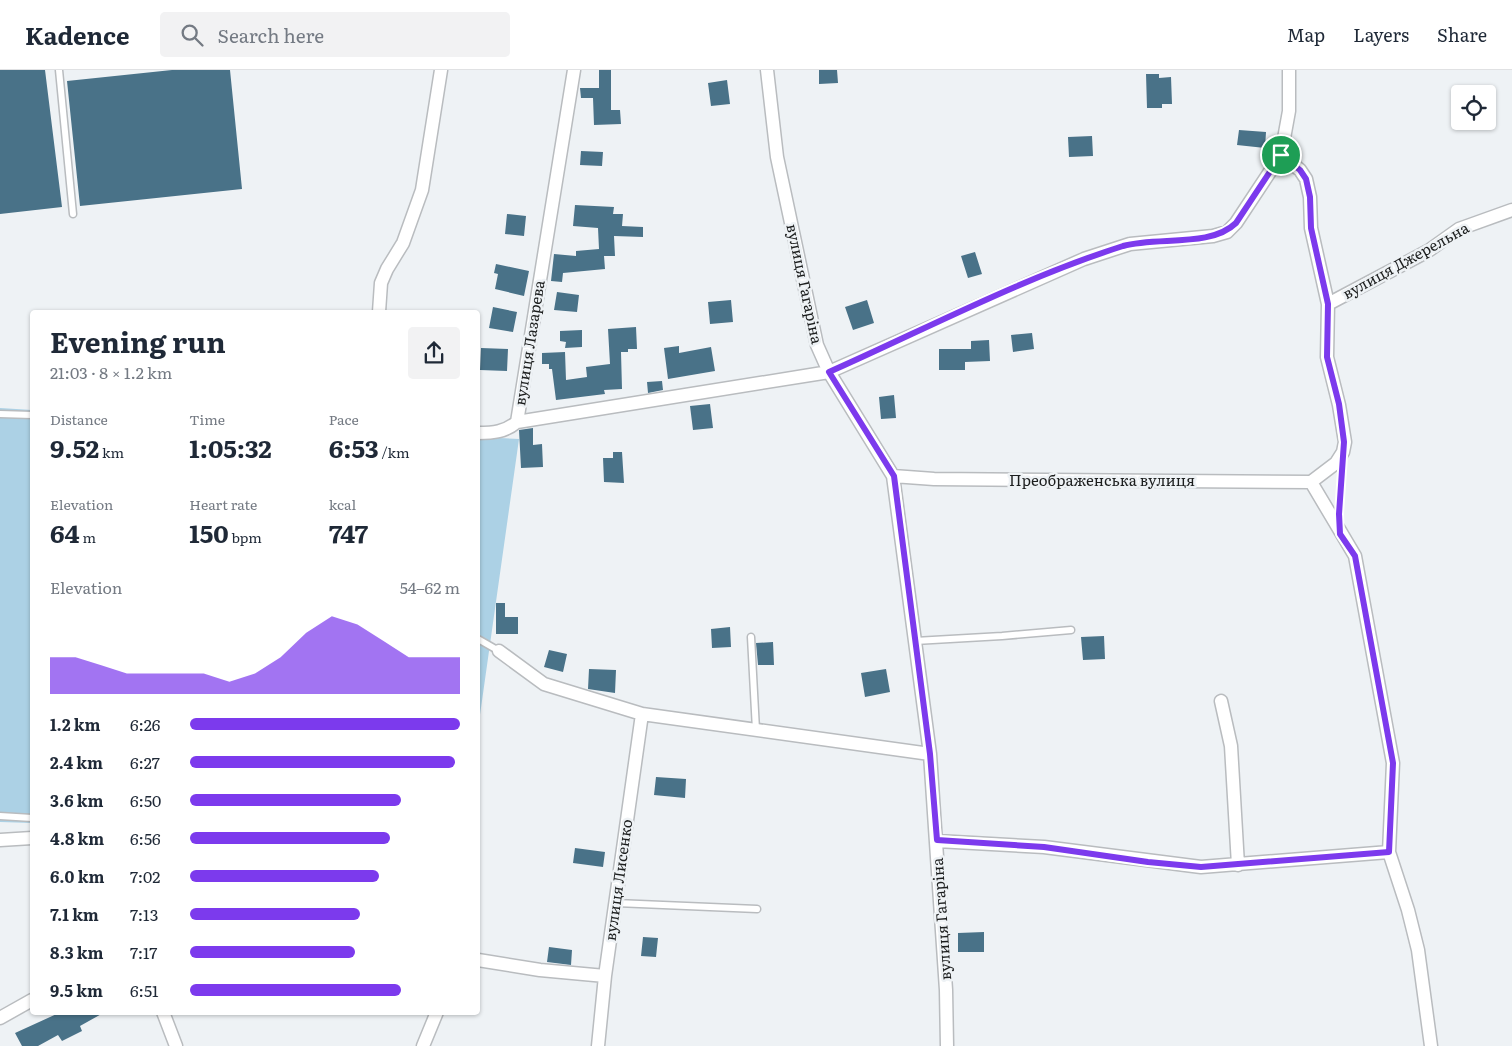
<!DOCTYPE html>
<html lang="en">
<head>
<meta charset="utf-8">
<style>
	:root { --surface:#fff; --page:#f2f2f3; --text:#1f2937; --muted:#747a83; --line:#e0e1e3; --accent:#7c3aed }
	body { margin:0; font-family:Literata,serif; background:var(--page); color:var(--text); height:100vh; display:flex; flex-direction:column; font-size:19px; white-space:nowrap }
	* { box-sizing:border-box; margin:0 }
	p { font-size:16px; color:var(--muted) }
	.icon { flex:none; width:28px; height:28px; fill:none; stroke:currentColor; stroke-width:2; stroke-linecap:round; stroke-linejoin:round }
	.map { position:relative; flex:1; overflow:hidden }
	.sheet { position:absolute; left:30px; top:240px; width:450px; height:705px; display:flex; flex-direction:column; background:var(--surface); border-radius:5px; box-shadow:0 1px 4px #0004 }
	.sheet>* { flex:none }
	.buttons { position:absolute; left:1451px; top:15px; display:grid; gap:10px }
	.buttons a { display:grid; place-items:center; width:45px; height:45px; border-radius:5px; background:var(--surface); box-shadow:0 1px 4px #0004; font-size:25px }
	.pin { position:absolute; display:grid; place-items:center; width:42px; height:42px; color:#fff; margin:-21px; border:2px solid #fff; border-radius:50%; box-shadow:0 1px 5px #0007 }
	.round { display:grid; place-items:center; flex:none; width:52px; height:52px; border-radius:5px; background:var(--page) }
	.summary { display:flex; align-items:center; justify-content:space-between; height:85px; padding:0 20px }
	h1 { font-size:28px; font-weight:700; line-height:38px }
	.metrics { display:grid; grid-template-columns:repeat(3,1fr); gap:8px; height:85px; padding:5px 20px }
	.metrics div { display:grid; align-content:center }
	.metrics b { font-size:25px; font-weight:700 }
	.metrics small { font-size:14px; font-weight:400 }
	.metrics p { font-size:14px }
	.chart { height:140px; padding:10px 20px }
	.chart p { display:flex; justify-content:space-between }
	.chart svg { width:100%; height:90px; margin-top:5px; fill:var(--accent); opacity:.7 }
	ul { padding:0 20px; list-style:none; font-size:16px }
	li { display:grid; grid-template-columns:80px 60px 1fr; align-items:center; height:38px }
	li i { height:12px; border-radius:6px; background:var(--accent) }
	header { display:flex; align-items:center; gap:30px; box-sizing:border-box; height:70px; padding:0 25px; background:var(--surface); border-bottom:1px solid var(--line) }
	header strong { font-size:24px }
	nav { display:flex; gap:28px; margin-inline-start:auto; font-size:18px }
	.search { width:350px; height:45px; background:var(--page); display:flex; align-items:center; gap:12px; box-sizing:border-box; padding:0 18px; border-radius:5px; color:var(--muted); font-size:19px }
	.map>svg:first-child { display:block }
	.green { fill:#acd1e5 }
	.building { fill:#497288 }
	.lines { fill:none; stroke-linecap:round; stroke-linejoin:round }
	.lane-casing { stroke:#b9bcbf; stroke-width:9 }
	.street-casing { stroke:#b9bcbf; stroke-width:15 }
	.path { stroke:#adb1b3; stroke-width:2.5; stroke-dasharray:4 4; stroke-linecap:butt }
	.lane { stroke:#fff; stroke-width:6 }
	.street { stroke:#fff; stroke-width:12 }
	.route-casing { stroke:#fff; stroke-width:10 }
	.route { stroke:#7c3aed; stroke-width:6 }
	.labels { text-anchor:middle; stroke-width:5; stroke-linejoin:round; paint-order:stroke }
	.street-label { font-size:15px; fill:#1c1e1e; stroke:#eef2f5 }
</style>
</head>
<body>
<header>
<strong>Kadence</strong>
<div class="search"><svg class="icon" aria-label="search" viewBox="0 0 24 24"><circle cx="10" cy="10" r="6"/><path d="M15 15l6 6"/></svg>Search here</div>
<nav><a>Map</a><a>Layers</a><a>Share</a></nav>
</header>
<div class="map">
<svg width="1512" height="976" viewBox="0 0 1512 976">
	<rect width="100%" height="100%" fill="#eef2f5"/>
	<path class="green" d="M 0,338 L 32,340 L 32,753 L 0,752 Z
		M 478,367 L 519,369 L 478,659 Z"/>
	<path class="building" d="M 0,0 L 45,0 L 62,137 L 0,144 Z
		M 172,0 L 230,0 L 242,119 L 80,136 L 67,11 Z
		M 599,0 L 611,0 L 611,40 L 620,40 L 621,54 L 594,55 L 593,28 L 581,28 L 580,18 L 599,18 Z
		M 819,0 L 837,0 L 838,13 L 819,14 Z
		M 1146,4 L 1159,4 L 1159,8 L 1171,7 L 1172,34 L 1162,34 L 1162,38 L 1147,38 Z
		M 727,10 L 730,34 L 711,36 L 708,13 Z
		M 1239,60 L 1266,62 L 1265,78 L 1237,75 Z
		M 1092,66 L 1093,86 L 1069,87 L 1068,67 Z
		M 581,81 L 603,82 L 602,96 L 580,95 Z
		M 575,135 L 614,137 L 613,144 L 623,144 L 622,156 L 643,157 L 643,167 L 614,166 L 615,186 L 604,186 L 605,199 L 563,203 L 562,212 L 551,211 L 554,184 L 576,186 L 576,181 L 599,179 L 598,158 L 573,156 Z
		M 507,144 L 526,146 L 524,166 L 505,164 Z
		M 975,182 L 982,204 L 968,208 L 961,186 Z
		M 496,194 L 529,201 L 524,226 L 495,219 L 498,204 L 494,203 Z
		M 557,222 L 579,225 L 577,242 L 554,240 Z
		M 731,230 L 733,252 L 710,254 L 708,232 Z
		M 867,230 L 874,253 L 853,260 L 845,237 Z
		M 493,237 L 517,242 L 513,262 L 489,258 Z
		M 636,257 L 637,279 L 628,279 L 628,282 L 621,282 L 622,319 L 604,320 L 605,324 L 556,330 L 552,299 L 549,299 L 549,294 L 542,294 L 542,283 L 565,282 L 566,310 L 587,307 L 586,297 L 610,294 L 608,259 Z
		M 582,260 L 582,277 L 565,278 L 566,272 L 560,271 L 560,261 Z
		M 1032,263 L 1034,279 L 1013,282 L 1011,265 Z
		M 989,270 L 990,291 L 965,292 L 965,300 L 939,300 L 939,279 L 971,279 L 971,271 Z
		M 679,276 L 679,283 L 711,277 L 715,301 L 668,309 L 664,278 Z
		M 481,278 L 508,279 L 507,301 L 480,300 Z
		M 662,311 L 663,320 L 648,323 L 647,312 Z
		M 894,325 L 896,348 L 881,349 L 879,327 Z
		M 710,334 L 713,358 L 693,360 L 690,336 Z
		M 533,358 L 533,375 L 542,374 L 543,397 L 521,398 L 519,360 Z
		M 613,382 L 622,382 L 624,413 L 604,412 L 603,388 L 613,388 Z
		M 496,533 L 505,533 L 505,547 L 518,547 L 518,564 L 496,564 Z
		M 730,557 L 731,577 L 712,578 L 711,559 Z
		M 1104,566 L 1105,589 L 1083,590 L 1081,567 Z
		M 773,572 L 774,595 L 758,595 L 756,573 Z
		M 549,580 L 567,584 L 563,602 L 544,597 Z
		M 589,599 L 616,600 L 615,623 L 588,619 Z
		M 886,599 L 890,622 L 865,627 L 861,603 Z
		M 656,707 L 686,709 L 685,728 L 654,725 Z
		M 575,778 L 605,782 L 603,797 L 573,793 Z
		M 984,862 L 984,882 L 958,882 L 958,863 Z
		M 643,867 L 658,868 L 656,887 L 641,886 Z
		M 549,877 L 572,880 L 571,895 L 547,892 Z
		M 61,942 L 105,942 L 80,956 L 82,961 L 62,971 L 58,965 L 38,976 L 22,976 L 15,963 Z"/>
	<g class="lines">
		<g class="lane-casing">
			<path id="lane" d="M 59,0 L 73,144
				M 0,344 L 32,345
				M 751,567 L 756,660
				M 478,569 L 499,581
				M 915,571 L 1002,566 L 1071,560
				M 0,746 L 32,748
				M 616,833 L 757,839"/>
		</g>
		<g class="street-casing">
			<path id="street" d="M 574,0 L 517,352 L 829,302 L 1084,189 L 1130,174 L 1213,166 L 1227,162 L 1236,153 L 1281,85
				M 767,0 L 777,87 L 817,275 L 829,302 L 893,406 L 930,684 L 946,920 L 947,976
				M 1289,0 L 1289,41 L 1281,85 L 1300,100 L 1306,109 L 1310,127 L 1311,158 L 1328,234 L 1327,287 L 1339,335 L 1345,372 L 1343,382 L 1336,393 L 1311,412 L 1355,486 L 1393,693 L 1389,782 L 1408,840 L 1418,880 L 1431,976
				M 1328,234 L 1428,181 L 1459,159 L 1512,140
				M 379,242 L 381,213 L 387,199 L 403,173 L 422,120 L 441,0
				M 478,363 C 493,363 505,362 517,352
				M 893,406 L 934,409 L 1311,412
				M 499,581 L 544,614 L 642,644 L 930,684
				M 1221,631 L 1231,676 L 1238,795
				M 0,770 L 32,768
				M 937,771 L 1044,777 L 1201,797 L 1389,782
				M 478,890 L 540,900 L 605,906
				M 163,942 L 176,976
				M 0,948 L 32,930
				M 423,976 L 437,942
				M 598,976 L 605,906 L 642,644"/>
		</g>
		<path class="path" d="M 1340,437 L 1343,403"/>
		<use href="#lane" class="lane"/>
		<use href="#street" class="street"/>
	</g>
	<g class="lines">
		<g class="route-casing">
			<path id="route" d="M 1281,85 L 1300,100 L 1306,109 L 1310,127 L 1311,158 L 1328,234 L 1327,287 L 1339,334 L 1344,372 L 1339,444 L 1340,464 L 1355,486 L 1393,693 L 1389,782 L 1201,797 L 1148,792 L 1044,777 L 937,770 L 930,684 L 894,406 L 829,302 C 926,259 1022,208 1123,176 C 1158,166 1210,178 1236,153 Z"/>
		</g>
		<use href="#route" class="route"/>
	</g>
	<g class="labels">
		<g class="street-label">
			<text transform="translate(1406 191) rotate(-29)" y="5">вулиця Джерельна</text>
			<text transform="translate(804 214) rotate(78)" y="5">вулиця Гагаріна</text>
			<text transform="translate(530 273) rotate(-81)" y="5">вулиця Лазарева</text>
			<text x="1102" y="416">Преображенська вулиця</text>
			<text transform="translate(619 810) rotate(-82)" y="5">вулиця Лисенко</text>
			<text transform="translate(942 849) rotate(-94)" y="5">вулиця Гагаріна</text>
		</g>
	</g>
</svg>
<div class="buttons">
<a><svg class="icon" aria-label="locate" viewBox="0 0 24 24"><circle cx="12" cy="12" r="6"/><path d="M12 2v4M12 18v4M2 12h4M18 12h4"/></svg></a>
</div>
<div class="pin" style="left:1281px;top:85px;background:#1e9e55"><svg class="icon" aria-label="arrive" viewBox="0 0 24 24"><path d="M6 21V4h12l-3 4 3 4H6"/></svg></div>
<section class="sheet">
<div class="summary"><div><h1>Evening run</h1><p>21:03 · 8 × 1.2 km</p></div><a class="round"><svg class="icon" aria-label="share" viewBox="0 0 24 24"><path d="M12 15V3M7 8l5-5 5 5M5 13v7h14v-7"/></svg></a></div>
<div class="metrics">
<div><p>Distance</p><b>9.52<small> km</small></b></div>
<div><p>Time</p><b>1:05:32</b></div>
<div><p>Pace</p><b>6:53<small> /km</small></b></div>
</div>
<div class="metrics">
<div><p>Elevation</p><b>64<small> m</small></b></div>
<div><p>Heart rate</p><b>150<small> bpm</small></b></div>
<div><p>kcal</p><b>747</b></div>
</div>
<div class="chart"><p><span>Elevation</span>54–62 m</p>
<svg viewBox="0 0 160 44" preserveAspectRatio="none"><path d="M0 44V26L10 26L20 30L30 34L40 34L50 34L60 34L70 38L80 34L90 26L100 14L110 6L120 10L130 18L140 26L150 26L160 26V44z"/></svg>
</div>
<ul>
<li><b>1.2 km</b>6:26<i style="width:100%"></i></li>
<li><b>2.4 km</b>6:27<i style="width:98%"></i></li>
<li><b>3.6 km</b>6:50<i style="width:78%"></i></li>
<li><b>4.8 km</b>6:56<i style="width:74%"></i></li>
<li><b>6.0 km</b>7:02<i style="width:70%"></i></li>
<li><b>7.1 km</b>7:13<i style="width:63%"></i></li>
<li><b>8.3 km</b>7:17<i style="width:61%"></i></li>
<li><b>9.5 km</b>6:51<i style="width:78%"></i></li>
</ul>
</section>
</div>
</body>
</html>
